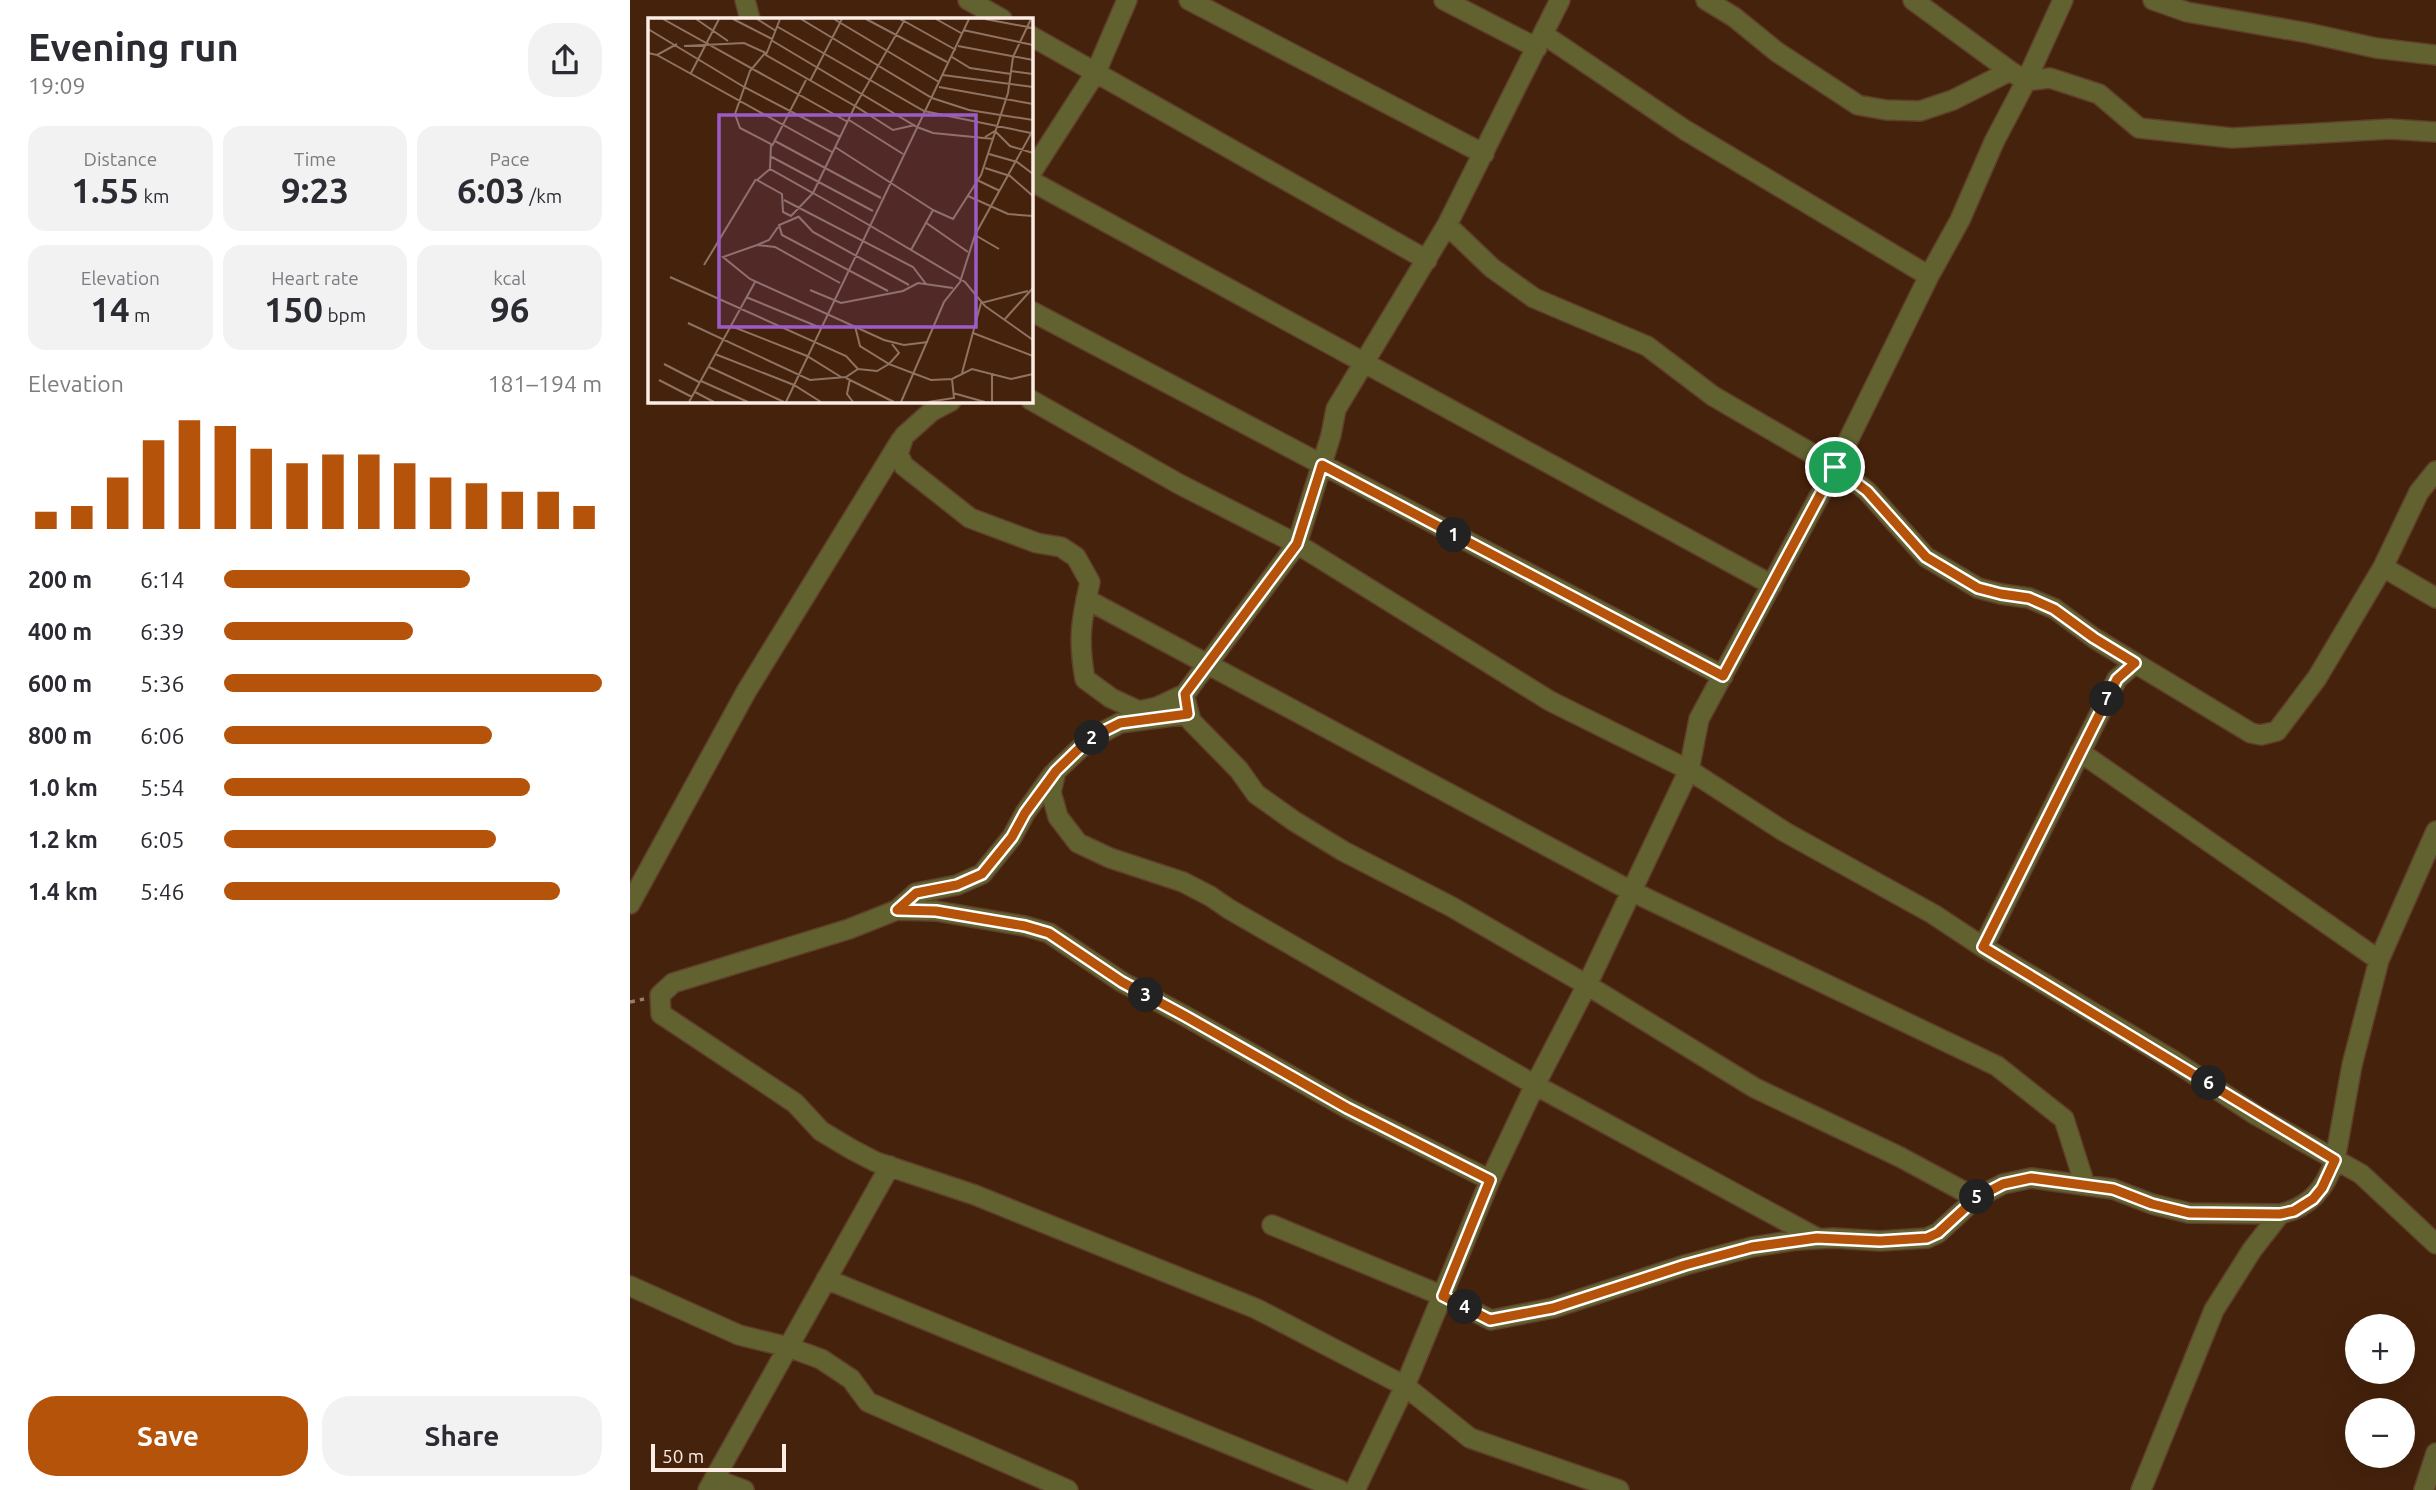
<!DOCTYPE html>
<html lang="en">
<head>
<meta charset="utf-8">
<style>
	:root { --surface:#fff; --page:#f2f2f3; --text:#2b2b33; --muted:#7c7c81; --accent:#b45309 }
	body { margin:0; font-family:Ubuntu,sans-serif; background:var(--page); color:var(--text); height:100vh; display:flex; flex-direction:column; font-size:26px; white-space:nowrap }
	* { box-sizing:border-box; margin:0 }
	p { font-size:23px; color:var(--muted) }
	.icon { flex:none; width:38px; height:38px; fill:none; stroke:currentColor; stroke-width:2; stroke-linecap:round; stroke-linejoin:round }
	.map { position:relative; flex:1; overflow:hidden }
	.details { display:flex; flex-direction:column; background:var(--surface); width:630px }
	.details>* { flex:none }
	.controls { position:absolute; left:1715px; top:1314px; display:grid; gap:14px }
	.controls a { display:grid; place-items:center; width:70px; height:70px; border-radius:50%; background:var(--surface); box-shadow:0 7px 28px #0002; font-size:35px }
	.scale { position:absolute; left:21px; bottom:18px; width:135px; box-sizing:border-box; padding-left:7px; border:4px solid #fdede4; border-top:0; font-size:19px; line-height:24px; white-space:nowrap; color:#fdede4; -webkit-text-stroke:5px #45220c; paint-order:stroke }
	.pin { position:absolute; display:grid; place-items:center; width:60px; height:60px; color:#fff; margin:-30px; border:4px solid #fff; border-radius:50%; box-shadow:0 2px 7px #0007 }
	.km { position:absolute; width:35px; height:35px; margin:-18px; border-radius:50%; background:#222; color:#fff; font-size:19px; line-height:35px; text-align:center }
	.round { display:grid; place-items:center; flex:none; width:74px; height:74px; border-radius:28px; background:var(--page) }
	.head { display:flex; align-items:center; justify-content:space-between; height:119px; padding:0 28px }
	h1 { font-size:38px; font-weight:700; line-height:52px }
	.stats { display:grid; grid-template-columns:repeat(3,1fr); gap:10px; height:119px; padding:7px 28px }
	.stats div { display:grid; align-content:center; border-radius:18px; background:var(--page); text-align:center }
	.stats b { font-size:35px; font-weight:700 }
	.stats small { font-size:19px; font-weight:400 }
	.stats p { font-size:19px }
	.chart { height:196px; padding:14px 28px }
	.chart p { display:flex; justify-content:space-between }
	.chart svg { width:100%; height:126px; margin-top:7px; stroke:var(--accent); stroke-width:6 }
	.action { display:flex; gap:14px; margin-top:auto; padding:14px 28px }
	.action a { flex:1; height:80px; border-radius:28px; background:var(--accent); color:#fff; font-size:28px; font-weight:700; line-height:80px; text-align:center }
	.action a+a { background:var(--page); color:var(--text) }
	ul { padding:0 28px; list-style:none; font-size:23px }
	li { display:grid; grid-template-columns:112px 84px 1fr; align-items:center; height:52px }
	li i { height:18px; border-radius:9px; background:var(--accent) }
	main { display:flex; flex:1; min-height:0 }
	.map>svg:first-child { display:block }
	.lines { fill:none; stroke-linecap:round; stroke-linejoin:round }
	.minor-casing { stroke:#5f3e2a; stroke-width:22 }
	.path { stroke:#977c6c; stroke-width:3.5; stroke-dasharray:5 5; stroke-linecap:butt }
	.minor { stroke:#616230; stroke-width:19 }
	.route-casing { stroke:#fff; stroke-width:14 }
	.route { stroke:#b45309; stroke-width:9 }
	.inset-road { fill:none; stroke:#8f7362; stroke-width:2 }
	.view { fill:#9c5cc8; fill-opacity:0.15; stroke:#9c5cc8; stroke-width:3.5 }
	.inset-edge { fill:none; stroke:#fdede4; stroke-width:3.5 }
</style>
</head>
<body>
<main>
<section class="details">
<div class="head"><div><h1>Evening run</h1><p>19:09</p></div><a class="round"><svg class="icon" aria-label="share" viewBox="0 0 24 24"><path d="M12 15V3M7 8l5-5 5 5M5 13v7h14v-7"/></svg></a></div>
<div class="stats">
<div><p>Distance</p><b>1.55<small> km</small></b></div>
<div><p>Time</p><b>9:23</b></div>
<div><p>Pace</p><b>6:03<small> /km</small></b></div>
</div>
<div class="stats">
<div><p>Elevation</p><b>14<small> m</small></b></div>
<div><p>Heart rate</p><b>150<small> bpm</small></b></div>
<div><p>kcal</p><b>96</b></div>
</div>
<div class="chart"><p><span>Elevation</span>181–194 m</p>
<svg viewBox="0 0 160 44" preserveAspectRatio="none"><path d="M5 44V38M15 44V36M25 44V26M35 44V13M45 44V6M55 44V8M65 44V16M75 44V21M85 44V18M95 44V18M105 44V21M115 44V26M125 44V28M135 44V31M145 44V31M155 44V36"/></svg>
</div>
<ul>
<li><b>200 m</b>6:14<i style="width:65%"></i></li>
<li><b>400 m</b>6:39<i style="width:50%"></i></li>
<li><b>600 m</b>5:36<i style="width:100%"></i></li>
<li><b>800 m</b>6:06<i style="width:71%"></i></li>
<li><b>1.0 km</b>5:54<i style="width:81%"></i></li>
<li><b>1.2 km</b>6:05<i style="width:72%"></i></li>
<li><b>1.4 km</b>5:46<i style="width:89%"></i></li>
</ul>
<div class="action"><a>Save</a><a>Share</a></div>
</section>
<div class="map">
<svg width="1806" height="1490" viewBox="0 0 1806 1490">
	<rect width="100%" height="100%" fill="#45220c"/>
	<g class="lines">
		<g class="minor-casing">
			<path id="minor" d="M 115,0 L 120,19
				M 338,0 L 372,19
				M 559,0 L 854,154
				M 814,0 L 907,48
				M 1076,0 L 1104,17 L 1147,52 L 1228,105 L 1256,110 L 1290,111 L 1323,100 L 1380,71
				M 1283,0 L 1380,71 L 1396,81 L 1420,78 L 1469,94 L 1509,128 L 1602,138 L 1760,129 L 1806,132
				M 1523,0 L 1557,12 L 1678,33 L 1746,48 L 1806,55
				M 913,34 L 1055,130 L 1299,276
				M 401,36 L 797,260
				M 401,173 L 466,72 L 497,0
				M 401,181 L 1142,585
				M 817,225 L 862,268 L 904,298 L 1017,346 L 1083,396 L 1205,467 L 1237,491 L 1296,557 L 1348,588 L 1371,594 L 1399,598 L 1425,609 L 1464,638 L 1505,663 L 1487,679 L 1353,947
				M 401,311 L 1093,676
				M 401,400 L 549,484 L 667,544 L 920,701 L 1059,770 L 1155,832 L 1303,914 L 1353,947 L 1544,1061 L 1626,1115 L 1731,1174 L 1806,1244
				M 321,401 L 302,411 L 274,436 L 268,454 L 274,466 L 340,518 L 407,543 L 431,547 L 446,557 L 460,582 C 451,621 448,640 455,679 L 481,698 L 509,711 L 527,707 L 555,694 L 667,544 L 701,435 L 706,409 L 817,225 L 930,0
				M 1753,567 L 1806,598
				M 456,599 L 1001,891 L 1367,1066 L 1434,1119 L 1455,1185
				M 1505,663 L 1621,733 L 1631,735 L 1647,731 L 1687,678 L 1753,567 L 1789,492 L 1806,471
				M 556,702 L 561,721 L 609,770 L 626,794 L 664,821 L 713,851 L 822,907 L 957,985 L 1125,1088 L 1270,1157 L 1346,1198
				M 558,714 L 490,723 L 460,739 L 426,771 L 421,792 L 428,817 L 448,843 L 480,858 L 553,882 L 580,896 L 599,909 L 905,1085 L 1187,1238
				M 1450,752 L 1749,960
				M 0,904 L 116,692 L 271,440
				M 267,910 L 286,893 L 327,885 L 352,874 L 382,837 L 395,813 L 423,774
				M 860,1180 L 717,1108 L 555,1016 L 492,982 L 419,933 L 395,926 L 306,911 L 267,910 L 219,929 L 43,983 L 30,995 L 31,1014 L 165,1103 L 191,1131 L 221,1149 L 246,1162 L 345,1195 L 627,1309 L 775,1386 L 840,1438 L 989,1490
				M 642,1225 L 813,1296 L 861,1320 L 923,1308 L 1055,1265 L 1122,1247 L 1167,1240 L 1203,1238 L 1250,1241 L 1297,1238 L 1308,1233 L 1346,1198 L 1373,1184 L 1401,1178 L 1483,1189 L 1522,1204 L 1559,1213 L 1650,1214 C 1680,1207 1695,1189 1705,1160 L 1722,1065 L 1749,960 L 1806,831
				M 196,1279 L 710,1490
				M 0,1286 L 109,1335 L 158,1347 L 191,1359 L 221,1379 L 238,1402 L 438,1490
				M 84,1479 L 114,1490
				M 78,1490 L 260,1166
				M 725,1490 L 775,1386 L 860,1180 L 905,1085 L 957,985 L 1059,770 L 1069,719 L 1205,467 L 1299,276 L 1330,220 L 1364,142 L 1396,81 L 1433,0
				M 1511,1490 L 1584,1310 L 1622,1250 L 1650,1214
				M 1794,1490 L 1806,1453"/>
		</g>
		<path class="path" d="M 0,1002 L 14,999"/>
		<use href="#minor" class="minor"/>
	</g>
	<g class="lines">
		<g class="route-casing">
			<path id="route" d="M 692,465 L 1093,676 L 1205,467 L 1237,491 L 1296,557 L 1348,588 L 1371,594 L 1399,598 L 1424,609 L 1464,638 L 1505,663 L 1487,679 L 1353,947 L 1705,1160 L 1692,1188 L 1683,1199 L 1664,1211 L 1650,1214 L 1559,1213 L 1522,1204 L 1483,1189 L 1401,1178 L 1373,1184 L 1346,1198 L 1308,1233 L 1297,1238 L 1250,1241 L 1187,1238 L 1122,1247 L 1055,1265 L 923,1308 L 860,1320 L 813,1296 L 860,1180 L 717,1108 L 555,1016 L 492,982 L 419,933 L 395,926 L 306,911 L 267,910 L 286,893 L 327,885 L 352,874 L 382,837 L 395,813 L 426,771 L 460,738 L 490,723 L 558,714 L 555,694 L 667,544 Z"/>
		</g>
		<use href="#route" class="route"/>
	</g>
	<g transform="translate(18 18)">
		<rect width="385" height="385" fill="#45220c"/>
		<path class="inset-road" d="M 15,1 L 200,104M 48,1 L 80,23M 85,1 L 124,21M 109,1 L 128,13M 132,1 L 118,37 L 207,88 L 256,3 L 252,1M 153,1 L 284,80 L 321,92 L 385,102M 186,1 L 291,64M 218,1 L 299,44M 288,1 L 313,15M 337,1 L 385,10M 256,3 L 308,32M 130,9 L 276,93 L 383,115M 0,11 L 96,69 L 192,119M 315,12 L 385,27M 123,22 L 269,109 L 285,115 L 346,121M 36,28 L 96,25 L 118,35M 310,28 L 385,42M 0,35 L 9,37 L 29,26M 117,35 L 102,53 L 87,96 L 92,110 L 123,126 L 122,151M 9,37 L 184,134M 304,39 L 322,50 L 363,56M 363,53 L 385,56M 43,55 L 71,1M 295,57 L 385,69M 162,63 L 194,1M 291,69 L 385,86M 201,102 L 255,136M 267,107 L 245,112 L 207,88 L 165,175 L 122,151 L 109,162 L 134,176 L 135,194 L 143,198 L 165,175 L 221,207 L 317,264 L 337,288 L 385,322M 337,119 L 347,113 L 362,128 L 385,135M 127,123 L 233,180M 124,128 L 158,62M 187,129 L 285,192 L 263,232M 341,136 L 369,144 L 385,156M 122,138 L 225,193M 337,150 L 362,158 L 385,178M 329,162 L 352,173M 320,178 L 360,196 L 385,198M 136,182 L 265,249 L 278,266M 285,192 L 305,201 L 333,157 L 360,75 L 365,39 L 383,1M 150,198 L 165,214 L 261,267M 150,199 L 131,207 L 134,217 L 240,273M 277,204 L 320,234M 327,217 L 351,231M 109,227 L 121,222 L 130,209M 56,247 L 108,161M 22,259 L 198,338 L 210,351M 192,265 L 127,229 L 109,227 L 75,239 L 102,261 L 236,322 L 256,327 L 280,324M 162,272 L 193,285 L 255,273 L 270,265 L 305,270M 98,279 L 173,310M 357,301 L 385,270M 40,305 L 162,362 L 198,359 L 210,351 L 229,353 L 241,346 L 283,362 L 304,361 L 324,351 L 363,361 L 385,356M 83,308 L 159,338 L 193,359M 207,308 L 212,328 L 241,346 L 251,335 L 244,326M 325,315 L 385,338M 67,336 L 146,367 L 173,384M 16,346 L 51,364M 61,349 L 136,384M 314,355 L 333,285 L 380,273M 344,355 L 344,384M 198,360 L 246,384M 202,361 L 199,376 L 205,384M 11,362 L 44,379M 53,363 L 100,384M 47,374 L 66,384M 305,375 L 337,384M 41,384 L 107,264M 138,384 L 321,1M 253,384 L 296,284 L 312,264 L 327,217 L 385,112M 280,384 L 306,380 L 304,361"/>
		<path class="view" d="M 71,97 L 328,97 L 328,309 L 71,309 Z"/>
		<rect width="385" height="385" class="inset-edge"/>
	</g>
</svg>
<div class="controls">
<a>+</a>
<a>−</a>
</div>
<div class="scale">50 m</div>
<div class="pin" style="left:1205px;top:467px;background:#1e9e55"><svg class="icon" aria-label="arrive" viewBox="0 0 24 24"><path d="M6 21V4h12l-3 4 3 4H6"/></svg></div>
<b class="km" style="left:824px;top:535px">1</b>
<b class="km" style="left:462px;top:738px">2</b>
<b class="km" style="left:516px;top:995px">3</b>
<b class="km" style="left:835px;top:1307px">4</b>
<b class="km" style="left:1347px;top:1197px">5</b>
<b class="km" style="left:1579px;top:1083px">6</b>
<b class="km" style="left:1477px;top:699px">7</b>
</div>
</main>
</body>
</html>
